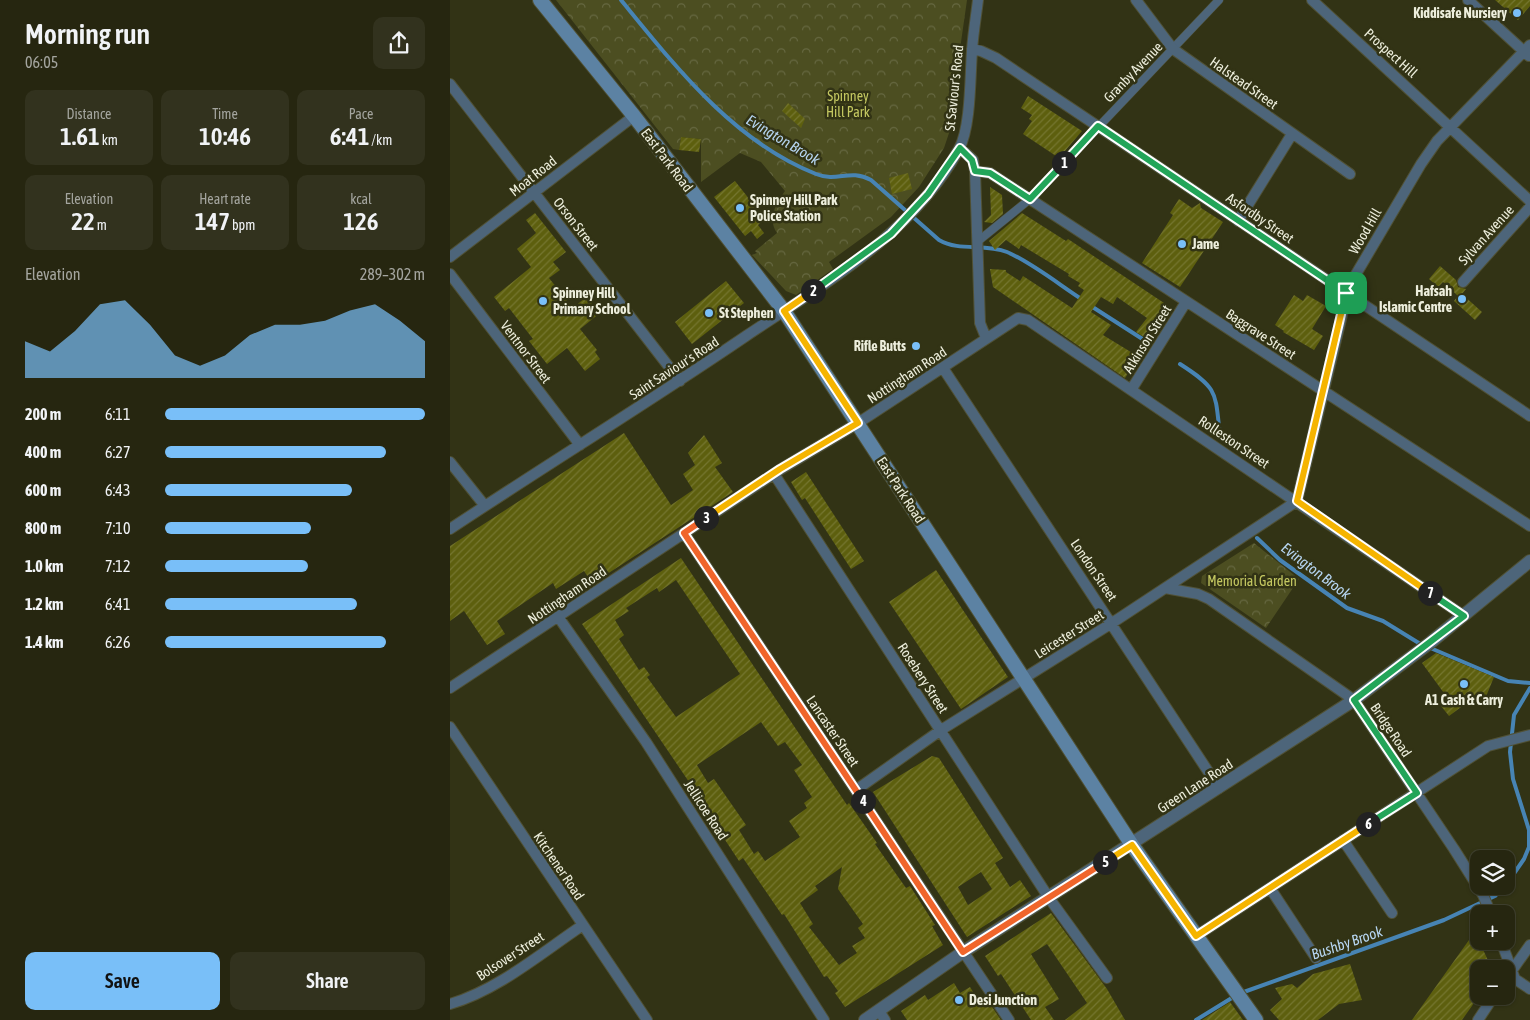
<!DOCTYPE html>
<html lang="en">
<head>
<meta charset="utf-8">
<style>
	:root { --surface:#262610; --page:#32321e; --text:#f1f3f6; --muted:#a4a59f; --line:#424330; --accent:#79bff8 }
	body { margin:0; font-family:"Asap Condensed",sans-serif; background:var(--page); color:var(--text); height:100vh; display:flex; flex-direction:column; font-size:19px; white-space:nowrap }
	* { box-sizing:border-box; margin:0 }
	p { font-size:16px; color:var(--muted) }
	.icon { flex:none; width:28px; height:28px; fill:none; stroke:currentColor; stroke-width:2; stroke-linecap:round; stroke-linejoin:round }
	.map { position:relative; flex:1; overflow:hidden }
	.details { display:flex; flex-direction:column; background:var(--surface); width:450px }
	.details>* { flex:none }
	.buttons { position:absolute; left:1020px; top:850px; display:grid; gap:10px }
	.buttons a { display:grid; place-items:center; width:45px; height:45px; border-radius:10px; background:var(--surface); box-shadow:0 1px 4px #0004,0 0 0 1px var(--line); font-size:25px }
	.pin { position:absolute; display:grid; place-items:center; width:42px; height:42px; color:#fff; margin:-21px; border-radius:10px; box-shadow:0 2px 8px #0006 }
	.km { position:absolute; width:25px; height:25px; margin:-12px; border-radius:50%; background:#222; color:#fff; font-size:14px; line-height:25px; text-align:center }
	.round { display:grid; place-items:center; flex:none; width:52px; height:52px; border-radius:10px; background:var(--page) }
	.summary { display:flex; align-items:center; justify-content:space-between; height:85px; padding:0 25px }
	h1 { font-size:28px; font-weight:600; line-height:38px }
	.metrics { display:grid; grid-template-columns:repeat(3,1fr); gap:8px; height:85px; padding:5px 25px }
	.metrics div { display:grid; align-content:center; border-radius:10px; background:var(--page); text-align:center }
	.metrics b { font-size:25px; font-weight:600 }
	.metrics small { font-size:14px; font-weight:400 }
	.metrics p { font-size:14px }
	.chart { height:140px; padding:10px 25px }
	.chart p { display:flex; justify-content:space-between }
	.chart svg { width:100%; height:90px; margin-top:5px; fill:var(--accent); opacity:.7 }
	.action { display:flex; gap:10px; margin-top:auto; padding:10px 25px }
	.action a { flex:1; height:58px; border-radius:10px; background:var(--accent); color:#111; font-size:20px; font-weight:600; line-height:58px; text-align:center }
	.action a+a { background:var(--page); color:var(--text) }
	ul { padding:0 25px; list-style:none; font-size:16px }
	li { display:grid; grid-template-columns:80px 60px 1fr; align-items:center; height:38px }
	li i { height:12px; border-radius:6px; background:var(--accent) }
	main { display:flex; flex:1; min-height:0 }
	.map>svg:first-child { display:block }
	.forest { fill:url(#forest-crowns) }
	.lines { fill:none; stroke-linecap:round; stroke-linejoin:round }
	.stream { stroke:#4784b4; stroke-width:4 }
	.building { fill:url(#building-hatch); fill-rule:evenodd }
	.pedestrian-casing { stroke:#505135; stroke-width:9 }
	.minor-casing { stroke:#505135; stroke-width:12 }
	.tertiary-casing { stroke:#505135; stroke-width:14 }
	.secondary-casing { stroke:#505135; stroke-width:16 }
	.pedestrian { stroke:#4d657a; stroke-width:8 }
	.minor { stroke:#4d657a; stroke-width:10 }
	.tertiary { stroke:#4d657a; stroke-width:12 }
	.secondary { stroke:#5c82a3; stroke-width:14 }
	.split-1-casing { stroke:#fff; stroke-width:10 }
	.split-2-casing { stroke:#fff; stroke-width:10 }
	.split-3-casing { stroke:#fff; stroke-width:10 }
	.split-4-casing { stroke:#fff; stroke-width:10 }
	.split-5-casing { stroke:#fff; stroke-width:10 }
	.split-6-casing { stroke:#fff; stroke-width:10 }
	.split-7-casing { stroke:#fff; stroke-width:10 }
	.split-8-casing { stroke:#fff; stroke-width:10 }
	.split-1 { stroke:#22a559; stroke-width:6 }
	.split-2 { stroke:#22a559; stroke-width:6 }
	.split-3 { stroke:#f5b400; stroke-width:6 }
	.split-4 { stroke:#f0652b; stroke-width:6 }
	.split-5 { stroke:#f0652b; stroke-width:6 }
	.split-6 { stroke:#f5b400; stroke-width:6 }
	.split-7 { stroke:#22a559; stroke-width:6 }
	.split-8 { stroke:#f5b400; stroke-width:6 }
	.poi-dot { fill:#79bff8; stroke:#323315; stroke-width:2 }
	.labels { text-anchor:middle; stroke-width:5; stroke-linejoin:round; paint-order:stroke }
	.poi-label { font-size:14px; font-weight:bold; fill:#edeedc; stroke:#323315; text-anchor:start }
	.street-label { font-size:14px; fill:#edeedc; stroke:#323315 }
	.park-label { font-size:14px; fill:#c4c861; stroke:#323315 }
	.water-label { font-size:15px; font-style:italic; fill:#b6d5f1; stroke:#323315 }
</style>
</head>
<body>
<main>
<section class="details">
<div class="summary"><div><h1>Morning run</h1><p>06:05</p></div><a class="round"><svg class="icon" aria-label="share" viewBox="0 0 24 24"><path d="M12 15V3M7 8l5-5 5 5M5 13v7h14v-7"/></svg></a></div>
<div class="metrics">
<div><p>Distance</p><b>1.61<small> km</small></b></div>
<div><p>Time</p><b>10:46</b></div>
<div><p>Pace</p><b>6:41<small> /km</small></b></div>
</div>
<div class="metrics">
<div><p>Elevation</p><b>22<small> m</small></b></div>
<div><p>Heart rate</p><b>147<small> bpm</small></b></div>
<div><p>kcal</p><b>126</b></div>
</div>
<div class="chart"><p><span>Elevation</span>289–302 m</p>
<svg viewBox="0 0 160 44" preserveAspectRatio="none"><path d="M0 44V26L10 31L20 21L30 8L40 6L50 18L60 33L70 38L80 33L90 23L100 18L110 18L120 16L130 11L140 8L150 16L160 26V44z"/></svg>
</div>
<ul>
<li><b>200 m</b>6:11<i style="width:100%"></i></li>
<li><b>400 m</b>6:27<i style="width:85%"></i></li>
<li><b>600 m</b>6:43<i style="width:72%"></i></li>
<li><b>800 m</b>7:10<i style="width:56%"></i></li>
<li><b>1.0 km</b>7:12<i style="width:55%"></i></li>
<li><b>1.2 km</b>6:41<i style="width:74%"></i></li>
<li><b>1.4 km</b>6:26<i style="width:85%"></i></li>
</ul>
<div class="action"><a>Save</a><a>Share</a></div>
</section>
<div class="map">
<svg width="1080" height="1020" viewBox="0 0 1080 1020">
	<defs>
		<pattern id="forest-crowns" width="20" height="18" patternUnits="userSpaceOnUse" patternTransform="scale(1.25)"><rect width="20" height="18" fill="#4c4e21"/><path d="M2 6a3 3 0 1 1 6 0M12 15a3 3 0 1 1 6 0" fill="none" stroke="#666841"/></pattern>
		<pattern id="building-hatch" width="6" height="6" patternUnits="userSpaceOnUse" patternTransform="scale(1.25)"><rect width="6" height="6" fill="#5d5f0e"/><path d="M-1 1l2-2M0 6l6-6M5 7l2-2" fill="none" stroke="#757630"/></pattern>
	</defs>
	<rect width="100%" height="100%" fill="#323315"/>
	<path class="forest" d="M 106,0 L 517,0 L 511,42 L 508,106 L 494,148 L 469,187 L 441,217 L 379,262 L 383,269 L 346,295 L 336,291 L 302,255 L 307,253 L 305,251 L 327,233 C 317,219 326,203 335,191 L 311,162 L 290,153 L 251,182 L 251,139 L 231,137 L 229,150 L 223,149 Z
		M 804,543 L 849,579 L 816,628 L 751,583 L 752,576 Z"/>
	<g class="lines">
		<path class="stream" d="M 171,0 C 225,66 284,142 366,174 C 388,183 399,168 421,180 L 489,240 C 510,252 534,243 557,252 C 581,262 611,286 633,300
			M 641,306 L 694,340
			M 730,364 C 769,389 765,392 770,436
			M 807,538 L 830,560 L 897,608 L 933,621 L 972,645
			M 978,647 L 1058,681 L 1080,683
			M 1056,885 L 1074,859 L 1079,847 L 1079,830 L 1063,779 L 1060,752 L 1064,715 L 1080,688
			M 791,993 L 994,920 L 1045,896 L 1055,886
			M 746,1020 L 785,996"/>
	</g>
	<path class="building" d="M 1045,0 L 1080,0 L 1080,6 L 1068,20 Z
		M 578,96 L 632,131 L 609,158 L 573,134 L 582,121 L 579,119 L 582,115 L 571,108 Z
		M 338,103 L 355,119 L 351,128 L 332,111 Z
		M 231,137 L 251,139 L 249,152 L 229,150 Z
		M 458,173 L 462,189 L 442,194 L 439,178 Z
		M 285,181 L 315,219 L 308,225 L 314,233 L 307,239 L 301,231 L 295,236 L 264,197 Z
		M 540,187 L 552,195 L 553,214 L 542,223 L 534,222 L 541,215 Z
		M 729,199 L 742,208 L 750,203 L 751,208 L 773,222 L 730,287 L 692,263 L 723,215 L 720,213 Z
		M 85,213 L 116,252 L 103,262 L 110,270 L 99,278 L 123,308 L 136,297 L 150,313 L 130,329 L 147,350 L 145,352 L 150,359 L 135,371 L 117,348 L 97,364 L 79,341 L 83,339 L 59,308 L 55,311 L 44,297 L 81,267 L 67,249 L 86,233 L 76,220 Z
		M 572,213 L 616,241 L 618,239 L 720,307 L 699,340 L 686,332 L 697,318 L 667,297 L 663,304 L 651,297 L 641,312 L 661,325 L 653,335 L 689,357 L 675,378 L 543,287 L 540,269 L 556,270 L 556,272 L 570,281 L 573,276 L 622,308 L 634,290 L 628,286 L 630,283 L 618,276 L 619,274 L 571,245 L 569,249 L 556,240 L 545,250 L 539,241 Z
		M 990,266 L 1006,280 L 1008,287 L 1016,289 L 1012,294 L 1032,312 L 1025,320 L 1004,301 L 1008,296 L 993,282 L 988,287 L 979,279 Z
		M 276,281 L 294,303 L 242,344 L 225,322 Z
		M 844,295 L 853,301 L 857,295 L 876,306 L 862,329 L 873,336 L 864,350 L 833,332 L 834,331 L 825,325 Z
		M 174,433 L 221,505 L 243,490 L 233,474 L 245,465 L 238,453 L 254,435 L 272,463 L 265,467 L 283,492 L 151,578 L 148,574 L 140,580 L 134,571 L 106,589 L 103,583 L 47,621 L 55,634 L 37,645 L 14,611 L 0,621 L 0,546 Z
		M 356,472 L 414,561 L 401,569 L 355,498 L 352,500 L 341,482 Z
		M 231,558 L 397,805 L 399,803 L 427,843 L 425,844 L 456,888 L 460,886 L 485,925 L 482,926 L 493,945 L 395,1007 L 385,993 L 388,991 L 377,976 L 374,977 L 334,914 L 332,915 L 293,858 L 289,861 L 250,802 L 237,779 L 132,624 ZM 226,580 L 290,674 L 226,717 L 197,677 L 200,675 L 194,667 L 189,670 L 169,639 L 174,635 L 165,620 L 179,611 L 176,608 L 207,588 L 209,592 ZM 311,722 L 328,746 L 335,742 L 352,765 L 344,770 L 362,797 L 354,803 L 357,808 L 339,821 L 350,837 L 315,861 L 308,851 L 304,854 L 289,830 L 296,825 L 264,779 L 258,783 L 247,765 ZM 392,867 L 388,889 L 413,924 L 408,928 L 415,938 L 402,946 L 407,953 L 389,965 L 359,927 L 363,924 L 350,903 L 368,890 L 365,886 Z
		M 486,570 L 558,677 L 511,709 L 439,602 Z
		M 986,653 L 1044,677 L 1033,704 L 1022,699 L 999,716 L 991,706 L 999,700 L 972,663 Z
		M 482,756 L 489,758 L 553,858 L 545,863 L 560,887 L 570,880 L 581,896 L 517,937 L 423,792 ZM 531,872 L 542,889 L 518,905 L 508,887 Z
		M 601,913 L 657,989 L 675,1020 L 615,1020 L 637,1003 L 597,944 L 581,954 L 609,999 L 595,1007 L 604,1020 L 581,1020 L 551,974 L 548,976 L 535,956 Z
		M 1029,926 L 1029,941 L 1042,969 L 1029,969 L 1029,996 L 1012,1020 L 962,1020 Z
		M 900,964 L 912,1000 L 889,1004 L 868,1020 L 829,1020 L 820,1010 L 832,999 L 825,988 L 842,984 L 847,988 L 863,974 Z
		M 504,983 L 510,993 L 520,987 L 530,1003 L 536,998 L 551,1020 L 457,1020 L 451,1011 L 475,995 L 478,1000 Z
		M 780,1002 L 793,1020 L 752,1020 Z"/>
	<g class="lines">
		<g class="pedestrian-casing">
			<path id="pedestrian" d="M 527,242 L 580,199 L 769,0"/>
		</g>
		<g class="minor-casing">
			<path id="minor" d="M 686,0 L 723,49 L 900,174
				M 862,0 L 1080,201
				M 1018,0 L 1079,56
				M 522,49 L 531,51 L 546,58 L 1080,416
				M 0,84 L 230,381
				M 510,148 L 523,160 L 525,171 L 530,323 L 536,338
				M 525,171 L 540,173 L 1080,526
				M 788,221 L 842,134
				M 0,257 L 184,116
				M 0,274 L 130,445
				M 1013,282 L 1080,207
				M 493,368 L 769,788
				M 681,390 L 736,302
				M 0,462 L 35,506
				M 324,474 L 599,898 L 657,978
				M 847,501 L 899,286 L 971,164 L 987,141 L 1080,45
				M 0,529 C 98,464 199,402 296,336 C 375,283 462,235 509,149 C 521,127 520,77 522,51 C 523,34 526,17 528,0
				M 234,533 L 559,1020
				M 715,588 L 748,594 L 759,599 L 904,700 L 1004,849 L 1033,895 L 1041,914
				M 109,618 L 196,742 L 374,1020
				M 0,688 L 331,469 L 408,423 L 568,318 L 578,320 L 1014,616
				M 0,727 L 197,1020
				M 406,790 L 491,730 L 662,623 L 847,501
				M 893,840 L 942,913
				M 820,888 L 866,958
				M 746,936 L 1038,746 L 1080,735
				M 1051,941 L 1065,979 L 1080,989
				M 1056,979 L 1080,945
				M 0,1004 C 48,990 91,953 133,925
				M 429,1011 L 435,1020
				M 1028,1020 L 1044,996"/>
		</g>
		<g class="tertiary-casing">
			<path id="tertiary" d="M 415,1020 L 513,952 L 904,700 L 981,642 L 1080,561"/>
		</g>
		<g class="secondary-casing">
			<path id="secondary" d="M 90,0 L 184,116 L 334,311 L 682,845 L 806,1020"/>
		</g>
		<use href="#pedestrian" class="pedestrian"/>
		<use href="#minor" class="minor"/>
		<use href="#tertiary" class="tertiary"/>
		<use href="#secondary" class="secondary"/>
	</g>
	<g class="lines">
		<g class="split-1-casing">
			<path id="split-1" d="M 614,163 L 648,126 L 896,293"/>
		</g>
		<g class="split-2-casing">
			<path id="split-2" d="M 363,291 L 441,234 L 478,194 L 510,148 L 522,160 L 525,171 L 540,173 L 580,199 L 614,163"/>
		</g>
		<g class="split-3-casing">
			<path id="split-3" d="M 256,518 L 330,469 L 408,423 L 334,311 L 363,291"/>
		</g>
		<g class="split-4-casing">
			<path id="split-4" d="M 256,518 L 234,533 L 413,801"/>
		</g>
		<g class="split-5-casing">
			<path id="split-5" d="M 413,801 L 513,952 L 655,862"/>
		</g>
		<g class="split-6-casing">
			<path id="split-6" d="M 655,862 L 682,845 L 746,936 L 918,824"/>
		</g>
		<g class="split-7-casing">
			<path id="split-7" d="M 918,824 L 967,793 L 904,700 L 1014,616 L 980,593"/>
		</g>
		<g class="split-8-casing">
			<path id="split-8" d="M 896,293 L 847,501 L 980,593"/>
		</g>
		<use href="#split-1" class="split-1"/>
		<use href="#split-2" class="split-2"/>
		<use href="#split-3" class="split-3"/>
		<use href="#split-4" class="split-4"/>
		<use href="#split-5" class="split-5"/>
		<use href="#split-6" class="split-6"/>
		<use href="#split-7" class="split-7"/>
		<use href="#split-8" class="split-8"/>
	</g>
	<g class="poi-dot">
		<circle cx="1067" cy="13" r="5"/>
		<circle cx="290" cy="208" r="5"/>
		<circle cx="732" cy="244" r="5"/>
		<circle cx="1012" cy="299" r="5"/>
		<circle cx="93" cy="301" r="5"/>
		<circle cx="259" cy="313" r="5"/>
		<circle cx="466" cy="346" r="5"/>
		<circle cx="1014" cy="684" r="5"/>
		<circle cx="509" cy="1000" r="5"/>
	</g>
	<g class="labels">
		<g class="poi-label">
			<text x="1057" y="18" text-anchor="end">Kiddisafe Nursiery</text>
			<text x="300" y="205">Spinney Hill Park<tspan x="300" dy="16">Police Station</tspan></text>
			<text x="742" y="249">Jame</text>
			<text x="1002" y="296" text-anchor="end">Hafsah<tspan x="1002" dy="16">Islamic Centre</tspan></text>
			<text x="103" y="298">Spinney Hill<tspan x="103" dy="16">Primary School</tspan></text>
			<text x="269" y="318">St Stephen</text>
			<text x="456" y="351" text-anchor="end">Rifle Butts</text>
			<text x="1014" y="705" text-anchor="middle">A1 Cash &amp; Carry</text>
			<text x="519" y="1005">Desi Junction</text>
		</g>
		<g class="street-label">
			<text transform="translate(941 53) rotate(42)" y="5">Prospect Hill</text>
			<text transform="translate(683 72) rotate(-46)" y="5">Granby Avenue</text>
			<text transform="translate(794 83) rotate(35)" y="5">Halstead Street</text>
			<text transform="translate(504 88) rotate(-84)" y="5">St Saviour's Road</text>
			<text transform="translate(217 160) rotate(53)" y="5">East Park Road</text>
			<text transform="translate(83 176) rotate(-38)" y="5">Moat Road</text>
			<text transform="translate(810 218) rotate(34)" y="5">Asfordby Street</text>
			<text transform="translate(126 224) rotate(52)" y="5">Orson Street</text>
			<text transform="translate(915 231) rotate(-60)" y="5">Wood Hill</text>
			<text transform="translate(1036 235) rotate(-48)" y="5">Sylvan Avenue</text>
			<text transform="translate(811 334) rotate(33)" y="5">Baggrave Street</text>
			<text transform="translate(697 339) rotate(-58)" y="5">Atkinson Street</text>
			<text transform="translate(76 352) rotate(53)" y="5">Ventnor Street</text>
			<text transform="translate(224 368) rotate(-33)" y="5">Saint Saviour's Road</text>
			<text transform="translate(457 375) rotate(-33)" y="5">Nottingham Road</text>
			<text transform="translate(784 442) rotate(34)" y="5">Rolleston Street</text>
			<text transform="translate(451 490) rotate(57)" y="5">East Park Road</text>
			<text transform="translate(644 570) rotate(56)" y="5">London Street</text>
			<text transform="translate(117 595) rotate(-34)" y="5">Nottingham Road</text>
			<text transform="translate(619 634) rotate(-32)" y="5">Leicester Street</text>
			<text transform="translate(473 678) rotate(57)" y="5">Rosebery Street</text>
			<text transform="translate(941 730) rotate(56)" y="5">Bridge Road</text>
			<text transform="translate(383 731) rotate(56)" y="5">Lancaster Street</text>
			<text transform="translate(745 786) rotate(-33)" y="5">Green Lane Road</text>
			<text transform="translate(256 810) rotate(57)" y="5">Jellicoe Road</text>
			<text transform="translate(109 866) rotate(56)" y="5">Kitchener Road</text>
			<text transform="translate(60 956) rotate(-33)" y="5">Bolsover Street</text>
		</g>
		<g class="park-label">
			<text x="398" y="101">Spinney<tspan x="398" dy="16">Hill Park</tspan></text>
			<text x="802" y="586">Memorial Garden</text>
		</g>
		<g class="water-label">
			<text transform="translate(333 140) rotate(31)" y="5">Evington Brook</text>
			<text transform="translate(866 571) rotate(37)" y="5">Evington Brook</text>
			<text transform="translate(897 943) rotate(-19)" y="5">Bushby Brook</text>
		</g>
	</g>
</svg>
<div class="buttons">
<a><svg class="icon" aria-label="layers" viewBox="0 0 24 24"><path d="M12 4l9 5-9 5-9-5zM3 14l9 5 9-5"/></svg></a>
<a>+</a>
<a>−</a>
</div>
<div class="pin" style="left:896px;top:293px;background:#1e9e55"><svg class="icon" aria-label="arrive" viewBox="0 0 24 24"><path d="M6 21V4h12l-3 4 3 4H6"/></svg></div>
<b class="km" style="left:614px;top:163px">1</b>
<b class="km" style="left:363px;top:291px">2</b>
<b class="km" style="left:256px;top:518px">3</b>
<b class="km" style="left:413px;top:801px">4</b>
<b class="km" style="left:655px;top:862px">5</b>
<b class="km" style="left:918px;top:824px">6</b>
<b class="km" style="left:980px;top:593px">7</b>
</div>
</main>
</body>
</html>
